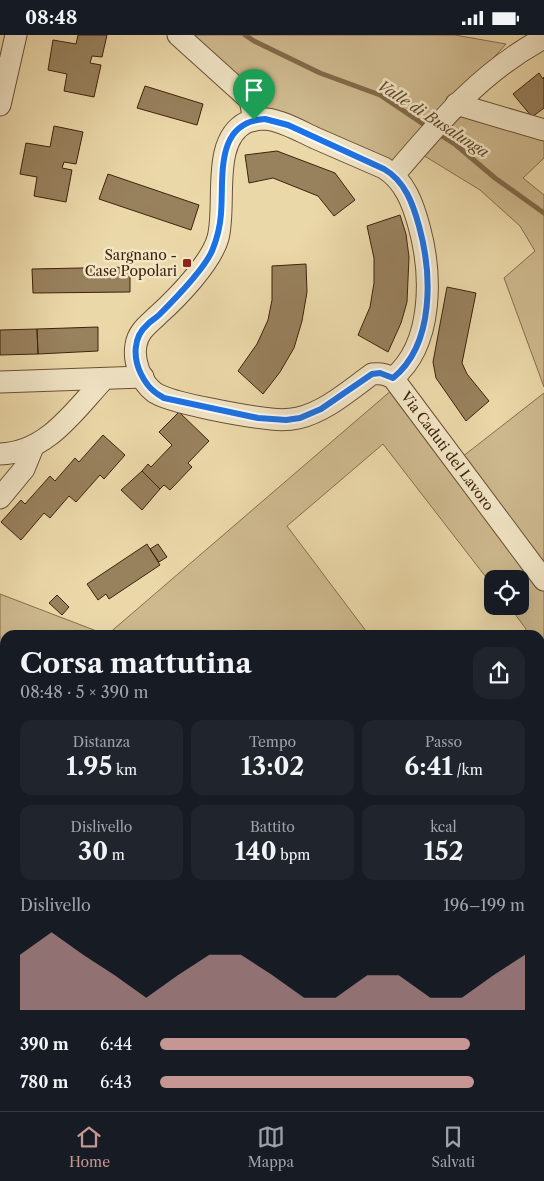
<!DOCTYPE html>
<html lang="it">
<head>
<meta charset="utf-8">
<style>
	:root { --surface:#171b24; --page:#20242c; --text:#f1f3f6; --muted:#9ea1a6; --line:#363941; --accent:#c59692 }
	body { margin:0; font-family:"Libre Caslon Text",serif; background:var(--page); color:var(--text); height:100vh; display:flex; flex-direction:column; font-size:19px; white-space:nowrap }
	* { box-sizing:border-box; margin:0 }
	p { font-size:16px; color:var(--muted) }
	.icon { flex:none; width:28px; height:28px; fill:none; stroke:currentColor; stroke-width:2; stroke-linecap:round; stroke-linejoin:round }
	.map { position:relative; flex:1; overflow:hidden }
	.side { position:absolute; left:0px; top:595px; width:545px; height:481px; display:flex; flex-direction:column; background:var(--surface); border-radius:15px 15px 0 0; box-shadow:0 5px 20px #0002 }
	.side>* { flex:none }
	.controls { position:absolute; left:484px; top:535px; display:grid; gap:10px }
	.controls a { display:grid; place-items:center; width:45px; height:45px; border-radius:10px; background:var(--surface); box-shadow:0 5px 20px #0002; font-size:25px }
	.pin { position:absolute; display:grid; place-items:center; width:42px; height:42px; color:#fff; margin:-51px -21px; border-radius:50% 50% 50% 0; rotate:-45deg; box-shadow:0 0 5px #0007 }
	.pin .icon { rotate:45deg }
	.round { display:grid; place-items:center; flex:none; width:52px; height:52px; border-radius:15px; background:var(--page) }
	.overview { display:flex; align-items:center; justify-content:space-between; height:85px; padding:0 20px }
	h1 { font-size:28px; font-weight:700; line-height:38px }
	.stats { display:grid; grid-template-columns:repeat(3,1fr); gap:8px; height:85px; padding:5px 20px }
	.stats div { display:grid; align-content:center; border-radius:12px; background:var(--page); text-align:center }
	.stats b { font-size:25px; font-weight:700 }
	.stats small { font-size:14px; font-weight:400 }
	.stats p { font-size:14px }
	.chart { height:140px; padding:10px 20px }
	.chart p { display:flex; justify-content:space-between }
	.chart svg { width:100%; height:90px; margin-top:5px; fill:var(--accent); opacity:.7 }
	ul { padding:0 20px; list-style:none; font-size:16px }
	li { display:grid; grid-template-columns:80px 60px 1fr; align-items:center; height:38px }
	li i { height:12px; border-radius:6px; background:var(--accent) }
	.status { display:flex; justify-content:space-between; align-items:center; height:35px; padding:0 25px; background:var(--surface); direction:ltr }
	.status svg { height:14px; fill:currentColor }
	.menu { display:flex; justify-content:space-around; align-items:center; height:70px; border-top:1px solid var(--line); background:var(--surface); font-size:14px; color:var(--muted) }
	.menu a { display:grid; justify-items:center; gap:2px }
	.menu .active { color:var(--accent) }
	.map>svg:first-child { display:block }
	.green { fill:#ceb98e; stroke:#866e4c }
	.lines { fill:none; stroke-linecap:round; stroke-linejoin:round }
	.stream { stroke:#826a49; stroke-width:5 }
	.building { fill:#98815d; stroke:#3e230a }
	.minor-casing { stroke:#695032; stroke-width:23 }
	.minor { stroke:#f2e6c7; stroke-width:21 }
	.rail { stroke:#3e230a; stroke-width:4; stroke-dasharray:9 9; stroke-linecap:butt }
	.route-casing { stroke:#fff; stroke-width:10 }
	.route { stroke:#1a73e8; stroke-width:6 }
	.poi-dot { fill:#8f2418; stroke:#f2e6c7; stroke-width:2 }
	.labels { text-anchor:middle; stroke-width:5; stroke-linejoin:round; paint-order:stroke }
	.poi-label { font-size:14px; fill:#3e230a; stroke:#f2e6c7; text-anchor:end }
	.street-label { font-size:14px; fill:#3e230a; stroke:#f2e6c7 }
	.water-label { font-size:15px; font-style:italic; fill:#60472a; stroke:#f2e6c7 }
</style>
</head>
<body>
<div class="status"><b>08:48</b><svg viewBox="0 0 49 12"><path d="M0 12V9h3v3zM5 12V6h3v6zM10 12V3h3v9zM15 12V0h3v12zM26 1h20v11H26zM47 4h2v5h-2z"/></svg></div>
<div class="map">
<svg width="544" height="1076" viewBox="0 0 544 1076">
	<rect width="100%" height="100%" fill="#ebd8a9"/>
	<filter id="stains"><feTurbulence type="fractalNoise" baseFrequency=".004" numOctaves="4"/><feColorMatrix values="0 0 0 0 .2 0 0 0 0 .09 0 0 0 0 .02 0 0 0 .5 -.17"/></filter>
	<radialGradient id="worn" r=".72"><stop offset=".6" stop-color="#630" stop-opacity="0"/><stop offset="1" stop-color="#630" stop-opacity=".3"/></radialGradient>
	<path class="green" d="M 176,0 L 455,0 L 506,9 L 454,66 L 544,97 L 544,123 L 523,143 L 544,160 L 544,352 L 504,243 L 535,216 L 520,191 L 480,155 L 413,114 L 394,133 L 260,74 Z
		M 393,354 L 453,429 L 544,358 L 544,669 L 540,681 L 540,600 L 523,600 L 526,594 L 509,571 L 520,571 L 520,544 L 492,544 L 492,550 L 383,409 L 287,491 L 369,600 L 5,600 L 5,657 L 0,660 L 0,559 L 107,600 Z
		M 544,884 L 544,963 L 540,966 L 540,888 Z
		M 5,1030 L 5,1071 L 419,1071 L 414,1076 L 0,1076 L 0,1031 Z"/>
	<g class="lines">
		<path class="stream" d="M 245,0 L 254,6 L 320,38 L 380,60 L 429,93
			M 436,97 L 456,110 L 495,143 L 544,178"/>
	</g>
	<path class="building" d="M 78,0 L 107,0 L 102,22 L 92,21 L 90,28 L 101,30 L 94,62 L 64,56 L 67,39 L 48,35 L 53,5 L 76,9 Z
		M 539,38 L 543,44 L 544,42 L 544,73 L 532,82 L 513,59 Z
		M 145,51 L 203,69 L 197,90 L 137,73 Z
		M 54,91 L 83,97 L 76,129 L 64,127 L 62,133 L 72,135 L 66,167 L 34,161 L 37,142 L 20,139 L 26,108 L 50,112 Z
		M 277,116 L 335,138 L 355,165 L 334,181 L 318,161 L 273,143 L 249,148 L 245,120 Z
		M 108,139 L 199,170 L 191,195 L 99,164 Z
		M 400,180 L 406,199 L 409,222 L 407,267 L 401,288 L 388,317 L 358,300 L 370,272 L 374,248 L 374,223 L 367,191 Z
		M 306,229 L 307,257 L 302,286 L 294,313 L 280,337 L 263,359 L 238,336 L 257,309 L 268,285 L 272,265 L 272,231 Z
		M 130,232 L 130,257 L 33,258 L 32,234 Z
		M 447,252 L 476,258 L 462,328 L 467,339 L 489,366 L 466,386 L 436,343 L 433,327 Z
		M 98,292 L 98,316 L 38,319 L 37,294 Z
		M 37,294 L 38,319 L 0,320 L 0,295 Z
		M 179,377 L 209,406 L 188,428 L 192,432 L 170,455 L 164,450 L 160,454 L 142,436 L 148,429 L 151,432 L 172,410 L 159,397 Z
		M 103,400 L 125,420 L 104,444 L 100,440 L 76,467 L 69,461 L 50,483 L 44,478 L 21,505 L 1,487 L 21,465 L 25,469 L 50,441 L 55,446 L 75,423 L 79,427 Z
		M 142,436 L 160,454 L 142,475 L 121,455 Z
		M 147,509 L 160,530 L 109,564 L 106,559 L 98,565 L 87,549 Z
		M 158,509 L 167,522 L 159,527 L 150,514 Z
		M 57,560 L 69,572 L 62,580 L 49,568 Z
		M 540,714 L 544,717 L 544,753 L 540,759 Z
		M 5,744 L 5,759 L 0,761 L 0,745 Z
		M 5,842 L 5,858 L 0,861 L 0,845 Z
		M 5,858 L 5,884 L 0,877 L 0,861 Z
		M 544,1062 L 544,1076 L 529,1076 L 534,1071 L 540,1071 L 540,1066 Z"/>
	<g class="lines">
		<g class="minor-casing">
			<g id="minor">
				<path d="M 178,0 L 250,65 L 254,85"/>
				<path d="M 456,69 L 544,95"/>
				<path d="M 0,70 L 16,0"/>
				<path d="M 394,140 C 439,87 482,36 544,3"/>
				<path id="s1" d="M 393,343 C 434,309 432,238 419,191 C 413,169 405,146 384,133 C 361,123 338,113 315,103 C 300,96 283,86 266,84 C 260,84 253,85 247,87 C 210,105 227,169 218,203 C 211,228 177,263 158,280 C 149,289 138,296 136,310 C 133,326 141,347 154,357 C 168,368 250,382 271,384 C 280,385 289,385 298,383 C 325,377 350,355 372,339 C 381,338 386,339 393,343 L 544,545"/>
				<path d="M 0,347 L 143,342"/>
				<path d="M 0,419 C 47,418 75,375 104,344"/>
				<path d="M 0,463 L 24,434 L 33,412"/>
				<path d="M 540,699 L 544,692"/>
				<path d="M 540,910 L 544,913"/>
				<path d="M 0,1039 L 5,1038"/>
			</g>
		</g>
		<use href="#minor" class="minor"/>
		<path class="rail" d="M 540,980 L 544,977
			M 428,1076 L 434,1071"/>
	</g>
	<g class="lines">
		<g class="route-casing">
			<path id="route" d="M 265,84 L 288,90 L 384,134 C 405,146 413,169 419,191 C 432,238 435,309 393,343 L 380,338 L 372,339 L 321,374 L 300,383 L 286,385 L 258,383 L 164,363 C 153,357 147,351 141,339 C 133,323 133,302 147,290 C 150,286 155,284 159,280 C 174,265 204,234 212,216 C 217,204 220,192 221,179 C 224,142 214,87 265,84 Z"/>
		</g>
		<use href="#route" class="route"/>
	</g>
	<rect class="poi-dot" x="182" y="223" width="10" height="10" rx="2.5"/>
	<g class="labels">
		<g class="poi-label">
			<text x="177" y="225">Sargnano -<tspan x="177" dy="16">Case Popolari</tspan></text>
		</g>
		<g class="street-label">
			<text dy="5" stroke="none"><textPath href="#s1" startOffset="1040">Via Caduti del Lavoro</textPath></text>
		</g>
		<g class="water-label">
			<text transform="translate(433 84) rotate(33)" y="5">Valle di Busalunga</text>
		</g>
	</g>
	<rect width="100%" height="100%" filter="url(#stains)"/>
	<rect width="100%" height="100%" fill="url(#worn)"/>
</svg>
<div class="controls">
<a><svg class="icon" aria-label="locate" viewBox="0 0 24 24"><circle cx="12" cy="12" r="6"/><path d="M12 2v4M12 18v4M2 12h4M18 12h4"/></svg></a>
</div>
<div class="pin" style="left:254px;top:85px;background:#1e9e55"><svg class="icon" aria-label="arrive" viewBox="0 0 24 24"><path d="M6 21V4h12l-3 4 3 4H6"/></svg></div>
<section class="side">
<div class="overview"><div><h1>Corsa mattutina</h1><p>08:48 · 5 × 390 m</p></div><a class="round"><svg class="icon" aria-label="share" viewBox="0 0 24 24"><path d="M12 15V3M7 8l5-5 5 5M5 13v7h14v-7"/></svg></a></div>
<div class="stats">
<div><p>Distanza</p><b>1.95<small> km</small></b></div>
<div><p>Tempo</p><b>13:02</b></div>
<div><p>Passo</p><b>6:41<small> /km</small></b></div>
</div>
<div class="stats">
<div><p>Dislivello</p><b>30<small> m</small></b></div>
<div><p>Battito</p><b>140<small> bpm</small></b></div>
<div><p>kcal</p><b>152</b></div>
</div>
<div class="chart"><p><span>Dislivello</span>196–199 m</p>
<svg viewBox="0 0 160 44" preserveAspectRatio="none"><path d="M0 44V17L10 6L20 17L30 27L40 38L50 27L60 17L70 17L80 27L90 38L100 38L110 27L120 27L130 38L140 38L150 27L160 17V44z"/></svg>
</div>
<ul>
<li><b>390 m</b>6:44<i style="width:85%"></i></li>
<li><b>780 m</b>6:43<i style="width:86%"></i></li>
</ul>
</section>
</div>
<nav class="menu">
<a class="active"><svg class="icon" aria-label="home" viewBox="0 0 24 24"><path d="M3 11l9-7 9 7M6 9v11h12V9"/></svg>Home</a>
<a><svg class="icon" aria-label="map" viewBox="0 0 24 24"><path d="M3 6l6-2 6 2 6-2v14l-6 2-6-2-6 2zM9 4v14M15 6v14"/></svg>Mappa</a>
<a><svg class="icon" aria-label="saved" viewBox="0 0 24 24"><path d="M7 4h10v16l-5-4-5 4z"/></svg>Salvati</a>
</nav>
</body>
</html>
